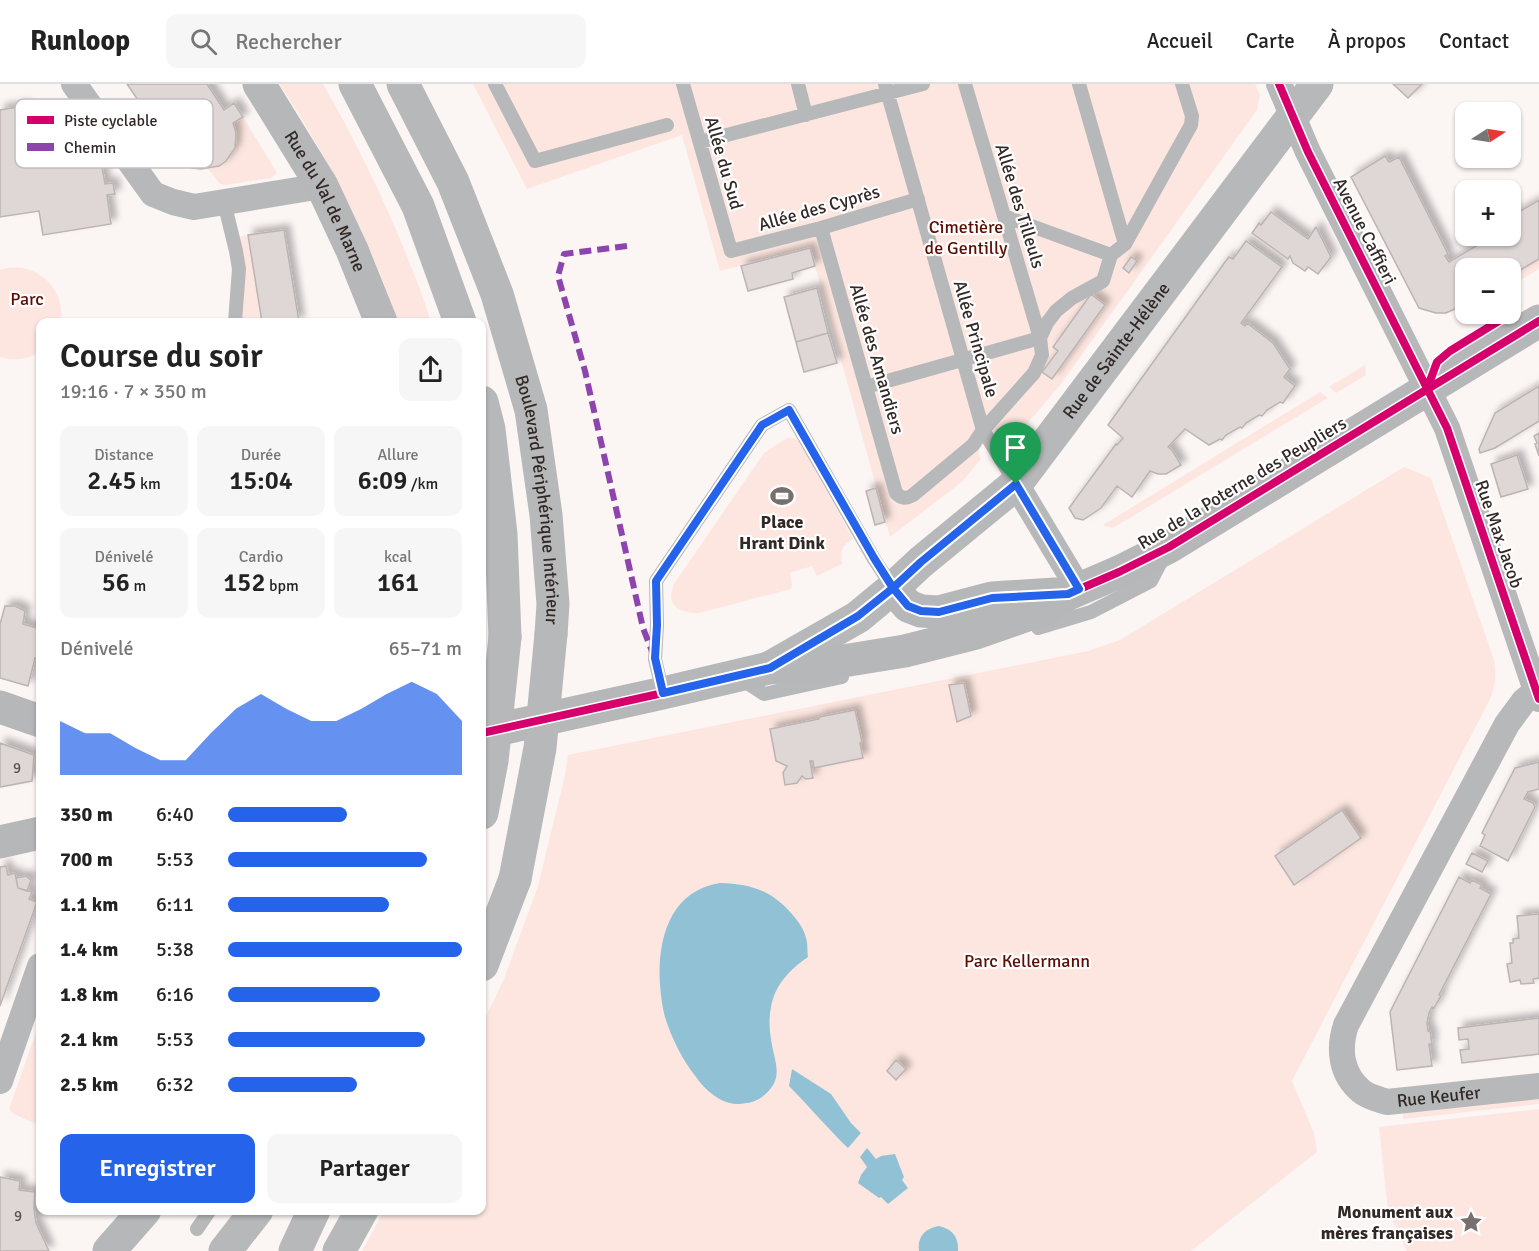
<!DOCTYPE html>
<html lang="fr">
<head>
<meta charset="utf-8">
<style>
	:root { --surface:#fff; --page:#f6f6f6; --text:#222; --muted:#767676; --line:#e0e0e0; --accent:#2563eb }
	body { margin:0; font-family:Signika,sans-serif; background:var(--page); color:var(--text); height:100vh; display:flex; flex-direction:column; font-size:22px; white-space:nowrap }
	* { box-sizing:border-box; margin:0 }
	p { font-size:20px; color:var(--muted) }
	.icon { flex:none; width:33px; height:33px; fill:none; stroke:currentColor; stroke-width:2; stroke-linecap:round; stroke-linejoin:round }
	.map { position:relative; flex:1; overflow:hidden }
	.drawer { position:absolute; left:36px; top:234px; width:450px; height:897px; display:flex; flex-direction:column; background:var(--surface); border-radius:12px; box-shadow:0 2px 4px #0004 }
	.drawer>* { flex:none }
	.needle { width:39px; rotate:78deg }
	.controls { position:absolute; left:1455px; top:18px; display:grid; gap:12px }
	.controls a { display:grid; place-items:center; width:66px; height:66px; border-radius:12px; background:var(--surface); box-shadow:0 2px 4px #0004; font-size:30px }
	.pin { position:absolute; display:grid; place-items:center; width:51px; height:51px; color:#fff; margin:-62px -26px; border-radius:50% 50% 50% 0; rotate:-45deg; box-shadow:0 0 6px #0007 }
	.pin .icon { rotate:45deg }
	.round { display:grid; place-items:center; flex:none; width:63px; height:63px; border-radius:12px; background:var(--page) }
	.overview { display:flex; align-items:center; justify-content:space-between; height:102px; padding:0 24px }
	h1 { font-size:33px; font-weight:600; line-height:45px }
	.metrics { display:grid; grid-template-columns:repeat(3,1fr); gap:9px; height:102px; padding:6px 24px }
	.metrics div { display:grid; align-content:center; border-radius:12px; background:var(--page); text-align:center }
	.metrics b { font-size:26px; font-weight:600 }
	.metrics small { font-size:16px; font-weight:400 }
	.metrics p { font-size:16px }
	.chart { height:168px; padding:12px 24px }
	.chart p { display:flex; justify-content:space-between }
	.chart svg { width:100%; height:108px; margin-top:6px; fill:var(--accent); opacity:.7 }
	.cta { display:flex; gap:12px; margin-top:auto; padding:12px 24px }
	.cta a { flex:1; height:69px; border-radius:12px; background:var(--accent); color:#fff; font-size:24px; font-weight:600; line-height:69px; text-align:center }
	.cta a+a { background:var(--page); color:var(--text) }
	ul { padding:0 24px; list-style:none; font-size:20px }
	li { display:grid; grid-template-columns:96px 72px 1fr; align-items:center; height:45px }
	li i { height:15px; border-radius:8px; background:var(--accent) }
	header { display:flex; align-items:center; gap:36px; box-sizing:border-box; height:84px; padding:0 30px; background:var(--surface); border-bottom:2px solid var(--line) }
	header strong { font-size:28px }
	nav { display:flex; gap:33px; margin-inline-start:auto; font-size:21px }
	.search { width:420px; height:54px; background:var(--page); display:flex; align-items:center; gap:15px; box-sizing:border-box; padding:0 21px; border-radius:12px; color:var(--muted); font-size:22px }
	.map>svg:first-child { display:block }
	.green { fill:#fde6e0 }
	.water { fill:#91c1d4 }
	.building { fill:#dfd7d6; stroke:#bbb4b3; stroke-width:1.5; filter:url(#shadow) }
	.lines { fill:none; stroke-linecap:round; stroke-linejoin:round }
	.service { stroke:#b6b8b9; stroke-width:14 }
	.minor { stroke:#b6b8b9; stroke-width:26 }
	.tertiary { stroke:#b6b8b9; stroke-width:33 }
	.secondary { stroke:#b5b7b8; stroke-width:33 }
	.trunk { stroke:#b7b8b9; stroke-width:33 }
	.trunk-bridge { stroke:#b7b8b9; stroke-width:33 }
	.quiet { stroke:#8e44ad; stroke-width:6; stroke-dasharray:12 6; stroke-linecap:butt }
	.cycleway-casing { stroke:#fff; stroke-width:11 }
	.cycleway { stroke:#d6006c; stroke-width:8 }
	.route-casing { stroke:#fff; stroke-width:12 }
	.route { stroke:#2563eb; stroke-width:8 }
	.labels { text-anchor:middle; stroke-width:4.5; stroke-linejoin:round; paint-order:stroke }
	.number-label { font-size:15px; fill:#5d5452 }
	.street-label { font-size:18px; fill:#322926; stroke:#fff }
	.park-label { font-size:18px; fill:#5c0e00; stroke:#fff }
	.poi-label { font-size:18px; font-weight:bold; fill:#322926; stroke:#fff }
	.key { fill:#fff; stroke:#c2bfbe; stroke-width:1.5 }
	.key-label { font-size:16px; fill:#322926 }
</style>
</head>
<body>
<header>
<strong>Runloop</strong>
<div class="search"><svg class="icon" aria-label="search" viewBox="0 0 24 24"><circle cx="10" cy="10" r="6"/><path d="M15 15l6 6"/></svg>Rechercher</div>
<nav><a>Accueil</a><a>Carte</a><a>À propos</a><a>Contact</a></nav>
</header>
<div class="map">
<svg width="1539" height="1167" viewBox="0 0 1539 1167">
	<defs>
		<filter id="shadow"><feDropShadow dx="5.5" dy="-5.5" stdDeviation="3" flood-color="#0004"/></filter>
	</defs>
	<rect width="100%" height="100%" fill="#fbf5f4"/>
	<path class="green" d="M 279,0 L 323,0 C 351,48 375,97 397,148 C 409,178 422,208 431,238 L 398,238 C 369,154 329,74 279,0 Z
		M 473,0 L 1255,0 L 1260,11 L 1257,26 L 1061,300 L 1015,354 L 1006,356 L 994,348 L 979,366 L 979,371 L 981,375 L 963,397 L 890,453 L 810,164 L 720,187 L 682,51 L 527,105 Z
		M 243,33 L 277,89 L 271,94 L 226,101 L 220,100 L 208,85 C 230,79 242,62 233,39 Z
		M 248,151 L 262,238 L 242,238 C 244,210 247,180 239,153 Z
		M 1539,175 L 1539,185 L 1511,202 L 1511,192 Z
		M 7,184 C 12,184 17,183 22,184 C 47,188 66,213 60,238 L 40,238 L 40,268 C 27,275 15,278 0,273 L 0,186 Z
		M 1365,281 L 1366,291 L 1336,309 L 1329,303 Z
		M 1320,308 L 1328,314 L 1113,444 L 1103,441 Z
		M 787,354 L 793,354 L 799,357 L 853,455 C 841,462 840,467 842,480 L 817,492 L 812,482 L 790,489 L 792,501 L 791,505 L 699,529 C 687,529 671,527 671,511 C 671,507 673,504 674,500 L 764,369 Z
		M 1404,383 L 1431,394 L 1494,576 C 1497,594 1495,606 1487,621 L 1292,997 L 1314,1049 L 1317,1068 L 1191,1167 L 362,1167 L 384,1127 L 482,1126 L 482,941 L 504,895 L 538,802 L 565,691 L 568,671 L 1088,567 L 1120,556 Z
		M 40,937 L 40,1042 L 14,1030 L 9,1025 Z
		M 1539,1013 L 1539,1020 L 1403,1035 L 1403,1029 Z
		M 1539,1025 L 1539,1167 L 1407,1167 L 1388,1127 L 1379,1043 Z"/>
	<path class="water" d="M 720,799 C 751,800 771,806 792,830 C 798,837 804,845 806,854 C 808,860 807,867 808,873 C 789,886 775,901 771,923 C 769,933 769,944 771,955 C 774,978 786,995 762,1013 C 755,1018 746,1020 736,1020 C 720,1019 705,1006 696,993 C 682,975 672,955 665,933 C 662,923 661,912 660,901 C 657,857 669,807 720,799 Z
		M 792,985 L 831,1010 L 851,1039 L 861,1049 L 848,1064 C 828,1045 809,1022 789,1002 Z
		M 867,1064 L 876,1075 L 881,1072 L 895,1070 L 904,1093 L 902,1096 L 908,1104 L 888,1120 L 881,1113 L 879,1114 L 858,1099 L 861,1091 L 867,1083 L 860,1073 Z
		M 939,1142 C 952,1145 959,1153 958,1167 L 919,1167 C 917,1153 925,1144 939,1142 Z"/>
	<path class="building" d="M 127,0 L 207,0 L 224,26 L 234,19 L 243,33 L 233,39 L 236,49 L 235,64 L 226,77 L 219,82 L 201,85 L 192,84 L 185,80 L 177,74 Z
		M 1393,0 L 1422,0 L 1408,14 Z
		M 24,22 L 34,81 L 100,72 L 105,100 L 113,99 L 115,110 L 107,111 L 111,140 L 43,151 L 39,127 L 0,133 L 0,26 Z
		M 1385,72 L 1389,78 L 1399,73 L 1448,170 L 1445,172 L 1449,178 L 1493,152 L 1510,152 L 1510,133 L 1539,116 L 1539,175 L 1510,192 L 1510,184 L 1466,184 L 1466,220 L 1446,229 L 1436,229 L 1419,224 L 1351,93 Z
		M 1271,128 L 1308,155 L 1316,143 L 1331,173 L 1318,190 L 1308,183 L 1305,187 L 1293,179 L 1290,172 L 1288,175 L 1252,149 L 1259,139 L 1261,141 Z
		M 284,146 L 299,238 L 262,238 L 248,151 Z
		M 1246,157 L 1282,183 L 1241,239 L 1245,242 L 1247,239 L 1273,259 L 1290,285 L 1284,293 L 1295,302 L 1283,319 L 1280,318 L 1267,326 L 1262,332 L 1259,331 L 1246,339 L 1242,344 L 1240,343 L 1226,351 L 1222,356 L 1220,355 L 1209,361 L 1185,345 L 1168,363 L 1172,366 L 1181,381 L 1166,390 L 1158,390 L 1150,387 L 1132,413 L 1117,402 L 1101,424 L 1083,436 L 1075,434 L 1069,424 L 1116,360 L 1117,361 L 1123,354 L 1108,341 L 1225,178 L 1229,173 L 1233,175 Z
		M 810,164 L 815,182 L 792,189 L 793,195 L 748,207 L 741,182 Z
		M 1131,173 L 1137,177 L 1129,189 L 1123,184 Z
		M 817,204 L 828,249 L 796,258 L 784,213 Z
		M 1091,210 L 1105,221 L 1052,295 L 1042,288 L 1058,267 L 1053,263 Z
		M 828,249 L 837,279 L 804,288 L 796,258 Z
		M 1539,302 L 1539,337 L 1495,364 L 1480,369 L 1479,365 L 1495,329 Z
		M 1539,349 L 1539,372 L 1535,360 L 1537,359 L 1534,352 Z
		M 1517,371 L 1528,405 L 1501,413 L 1491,380 Z
		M 876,404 L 885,438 L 875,441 L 866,407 Z
		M 5,522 L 15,522 L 25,527 L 23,540 L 40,545 L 40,576 L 35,574 L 28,602 L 0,594 L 0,540 Z
		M 964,599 L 971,632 L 957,638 L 949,601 Z
		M 855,626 L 862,658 L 860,659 L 863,674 L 814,684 L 813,677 L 810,677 L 813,694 L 806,695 L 802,692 L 797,699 L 785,701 L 783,689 L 787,682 L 776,677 L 770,645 L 819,635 L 819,633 Z
		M 0,659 L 34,671 L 32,697 L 0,703 Z
		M 1539,678 L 1539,705 L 1528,708 L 1524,715 L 1533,719 L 1535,723 L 1508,777 L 1480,762 L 1485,751 L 1482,749 L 1515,684 Z
		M 1342,726 L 1361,754 L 1294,801 L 1275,772 Z
		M 1472,769 L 1488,777 L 1482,788 L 1466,780 Z
		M 6,782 L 8,791 L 15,789 L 18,804 L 32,808 L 29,815 L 37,818 L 0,922 L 0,783 Z
		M 26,792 L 31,796 L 27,807 L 18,804 L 16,794 Z
		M 1459,793 L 1470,799 L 1472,796 L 1482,801 L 1480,804 L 1491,810 L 1439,911 L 1441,912 L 1434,924 L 1432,923 L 1429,929 L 1427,939 L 1428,947 L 1430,947 L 1432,960 L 1429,960 L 1432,982 L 1397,986 L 1390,928 Z
		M 1539,830 L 1539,894 L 1533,895 L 1534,899 L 1521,900 L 1520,896 L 1510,898 L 1507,880 L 1512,879 L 1510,859 L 1513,859 L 1513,855 L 1519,854 L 1517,832 Z
		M 1539,934 L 1539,970 L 1462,979 L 1460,966 L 1469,965 L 1468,955 L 1459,956 L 1458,944 Z
		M 896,976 L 906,985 L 896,996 L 887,987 Z
		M 0,1093 L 20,1097 L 19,1106 L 35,1108 L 34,1125 L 36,1139 L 49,1167 L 0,1167 Z"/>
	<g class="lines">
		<path class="service" d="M 495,0 L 535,77 L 667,41
			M 683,0 L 731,167 L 821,144 L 918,115
			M 798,0 L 806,31
			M 885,0 L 983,346 L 1016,400
			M 1079,0 L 1125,160
			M 700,58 L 923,0
			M 224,118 L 236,167 L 239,185 L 235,238
			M 1004,132 L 1111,171
			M 821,144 L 896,409 C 902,415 906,415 913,411 L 973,361 L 983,346 L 1034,289 L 1042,271 L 1040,254 L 1047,239 L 1056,227 L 1072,214 L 1103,197 L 1111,171 L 1125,160 L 1191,41 L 1192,32 L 1182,0
			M 866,303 L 1040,254 L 965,0
			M 1038,544 L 1091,528 L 1151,497 L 1164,472
			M 741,595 L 764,610 L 842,593
			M 663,609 L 655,575 L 657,541 L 656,497 L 762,341 L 789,326 L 874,475 L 893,504
			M 197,1145 L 210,1126"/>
		<g class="minor">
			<path d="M 74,0 L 153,110 L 173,118 L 194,123 L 322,102"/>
			<path d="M 1279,0 L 1308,68 L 1447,344 L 1539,615"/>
			<path d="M 1016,400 L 1079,505"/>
			<path id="s1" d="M 1536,607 L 1524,617 L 1507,640 L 1346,941 C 1338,965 1341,990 1361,1007 C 1368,1013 1378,1015 1387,1018 L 1539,1002"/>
			<path d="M 0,997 L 40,882"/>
		</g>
		<path class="tertiary" id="s2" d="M 769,584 L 858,533 L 893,504 L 921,478 L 1016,400 L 1317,0"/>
		<g class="secondary">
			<path id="s3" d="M 259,0 L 322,102 L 352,166 L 381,238"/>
			<path d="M 893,504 L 908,522 L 921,527 L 939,528 L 992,514 L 1055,510"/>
			<path d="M 0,623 L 40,637"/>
			<path d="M 482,649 L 663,609 L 769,584 L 818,581 L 905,567 L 976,549 L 1047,524 L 1068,510 L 1119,488 L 1169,463 L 1539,237"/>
			<path d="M 0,758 L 40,749"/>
			<path d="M 109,1167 L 145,1126"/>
		</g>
		<g class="trunk">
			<path d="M 355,0 L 418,122 L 460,238"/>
			<path id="s4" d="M 403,0 L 453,98 L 497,210 L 531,326 L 546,431 L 553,520 L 551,550"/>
			<path d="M 482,318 L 489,345 L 501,450 L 505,553"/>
			<path d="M 482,881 L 515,795"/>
			<path d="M 225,1167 L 257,1126"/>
			<path d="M 295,1167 L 314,1126"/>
			<path d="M 339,1167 L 362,1126"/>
		</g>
		<path class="trunk-bridge" d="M 482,729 L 492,677 L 505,553
			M 515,795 L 540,664 L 551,550"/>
		<path class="quiet" d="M 627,162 L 564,170 L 558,192 L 585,287 L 643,544 L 655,575"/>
		<g class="cycleway-casing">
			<path id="cycleway" d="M 1279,0 L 1308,68 L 1447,344 L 1539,615
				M 1427,305 L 1437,278 L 1450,267 L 1510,230
				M 482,649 L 663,609 L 769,584 L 858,533 L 893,504 L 908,522 L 921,527 L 939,528 L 992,514 L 1068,510 L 1119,488 L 1169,463 L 1539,237"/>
		</g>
		<use href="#cycleway" class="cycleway"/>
	</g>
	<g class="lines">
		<g class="route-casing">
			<path id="route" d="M 1016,400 L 921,478 L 893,504 L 858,532 L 770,584 L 663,609 L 655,574 L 657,541 L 656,497 L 762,341 L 789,326 L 874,474 L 893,504 L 908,522 L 921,527 L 939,528 L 992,514 L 1068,510 L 1079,505 L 1016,400"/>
		</g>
		<use href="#route" class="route"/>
	</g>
	<defs>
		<g id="stadium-bare" transform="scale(1.8)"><path d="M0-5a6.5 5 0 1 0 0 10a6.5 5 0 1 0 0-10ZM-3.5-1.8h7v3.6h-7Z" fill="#78706e" stroke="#fff" stroke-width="2.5" paint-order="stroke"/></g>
		<g id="sight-bare" transform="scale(1.8)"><path d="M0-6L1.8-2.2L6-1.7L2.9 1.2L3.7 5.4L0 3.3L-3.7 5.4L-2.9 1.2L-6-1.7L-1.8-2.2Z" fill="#78706e" stroke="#fff" stroke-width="2.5" paint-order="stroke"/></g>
	</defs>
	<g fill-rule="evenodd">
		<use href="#stadium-bare" x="782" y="412"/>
		<use href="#sight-bare" x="1471" y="1138"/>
	</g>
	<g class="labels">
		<g class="number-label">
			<text x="17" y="689">9</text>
			<text x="18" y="1137">9</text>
		</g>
		<g class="street-label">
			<text transform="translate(724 79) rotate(74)" y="6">Allée du Sud</text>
			<text dy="6" stroke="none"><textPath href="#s3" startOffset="135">Rue du Val de Marne</textPath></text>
			<text transform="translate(1020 122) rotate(73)" y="6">Allée des Tilleuls</text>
			<text transform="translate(819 124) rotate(-16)" y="6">Allée des Cyprès</text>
			<text transform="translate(1365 147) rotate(63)" y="6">Avenue Caffieri</text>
			<text transform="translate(976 255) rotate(74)" y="6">Allée Principale</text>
			<text dy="6" stroke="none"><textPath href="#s2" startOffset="476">Rue de Sainte-Hélène</textPath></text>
			<text transform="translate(877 275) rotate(74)" y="6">Allée des Amandiers</text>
			<text transform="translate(1242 399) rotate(-31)" y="6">Rue de la Poterne des Peupliers</text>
			<text dy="6" stroke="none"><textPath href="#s4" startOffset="441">Boulevard Périphérique Intérieur</textPath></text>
			<text transform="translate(1499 450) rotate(71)" y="6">Rue Max Jacob</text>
			<text dy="6" stroke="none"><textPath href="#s1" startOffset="538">Rue Keufer</textPath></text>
		</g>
		<g class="park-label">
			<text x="966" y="149">Cimetière<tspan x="966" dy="21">de Gentilly</tspan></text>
			<text x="27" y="221">Parc</text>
			<text x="1027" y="883">Parc Kellermann</text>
		</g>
		<g class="poi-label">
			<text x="782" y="444">Place<tspan x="782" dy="21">Hrant Dink</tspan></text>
			<text x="1453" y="1134" text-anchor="end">Monument aux<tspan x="1453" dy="21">mères françaises</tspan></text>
		</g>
	</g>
	<rect x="15" y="15" width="198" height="69" rx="9" class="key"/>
	<rect x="27" y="32" width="27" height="8" fill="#d6006c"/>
	<rect x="27" y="59" width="27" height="8" fill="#8e44ad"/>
	<g class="key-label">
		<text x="64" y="42">Piste cyclable</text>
		<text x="64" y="69">Chemin</text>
	</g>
</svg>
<div class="controls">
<a><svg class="needle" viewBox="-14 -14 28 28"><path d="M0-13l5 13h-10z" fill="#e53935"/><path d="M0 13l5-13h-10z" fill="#767676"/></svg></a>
<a>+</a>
<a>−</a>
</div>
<div class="pin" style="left:1016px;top:400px;background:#1e9e55"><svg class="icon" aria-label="arrive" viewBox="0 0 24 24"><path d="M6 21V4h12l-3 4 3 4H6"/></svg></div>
<section class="drawer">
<div class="overview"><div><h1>Course du soir</h1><p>19:16 · 7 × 350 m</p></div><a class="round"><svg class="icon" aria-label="share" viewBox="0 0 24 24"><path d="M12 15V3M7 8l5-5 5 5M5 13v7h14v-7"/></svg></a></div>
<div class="metrics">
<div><p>Distance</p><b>2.45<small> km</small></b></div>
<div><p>Durée</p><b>15:04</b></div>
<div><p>Allure</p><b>6:09<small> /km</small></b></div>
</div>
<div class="metrics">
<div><p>Dénivelé</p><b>56<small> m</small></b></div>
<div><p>Cardio</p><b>152<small> bpm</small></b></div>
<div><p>kcal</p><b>161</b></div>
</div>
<div class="chart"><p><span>Dénivelé</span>65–71 m</p>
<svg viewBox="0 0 160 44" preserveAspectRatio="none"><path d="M0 44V22L10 27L20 27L30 33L40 38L50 38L60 27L70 17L80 11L90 17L100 22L110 22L120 17L130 11L140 6L150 11L160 22V44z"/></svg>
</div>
<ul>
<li><b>350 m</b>6:40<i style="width:51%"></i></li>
<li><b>700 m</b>5:53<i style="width:85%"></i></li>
<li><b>1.1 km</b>6:11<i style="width:69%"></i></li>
<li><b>1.4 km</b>5:38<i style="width:100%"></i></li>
<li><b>1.8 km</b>6:16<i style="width:65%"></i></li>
<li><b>2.1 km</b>5:53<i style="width:84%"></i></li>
<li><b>2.5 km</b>6:32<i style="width:55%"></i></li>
</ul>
<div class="cta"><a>Enregistrer</a><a>Partager</a></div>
</section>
</div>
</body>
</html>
